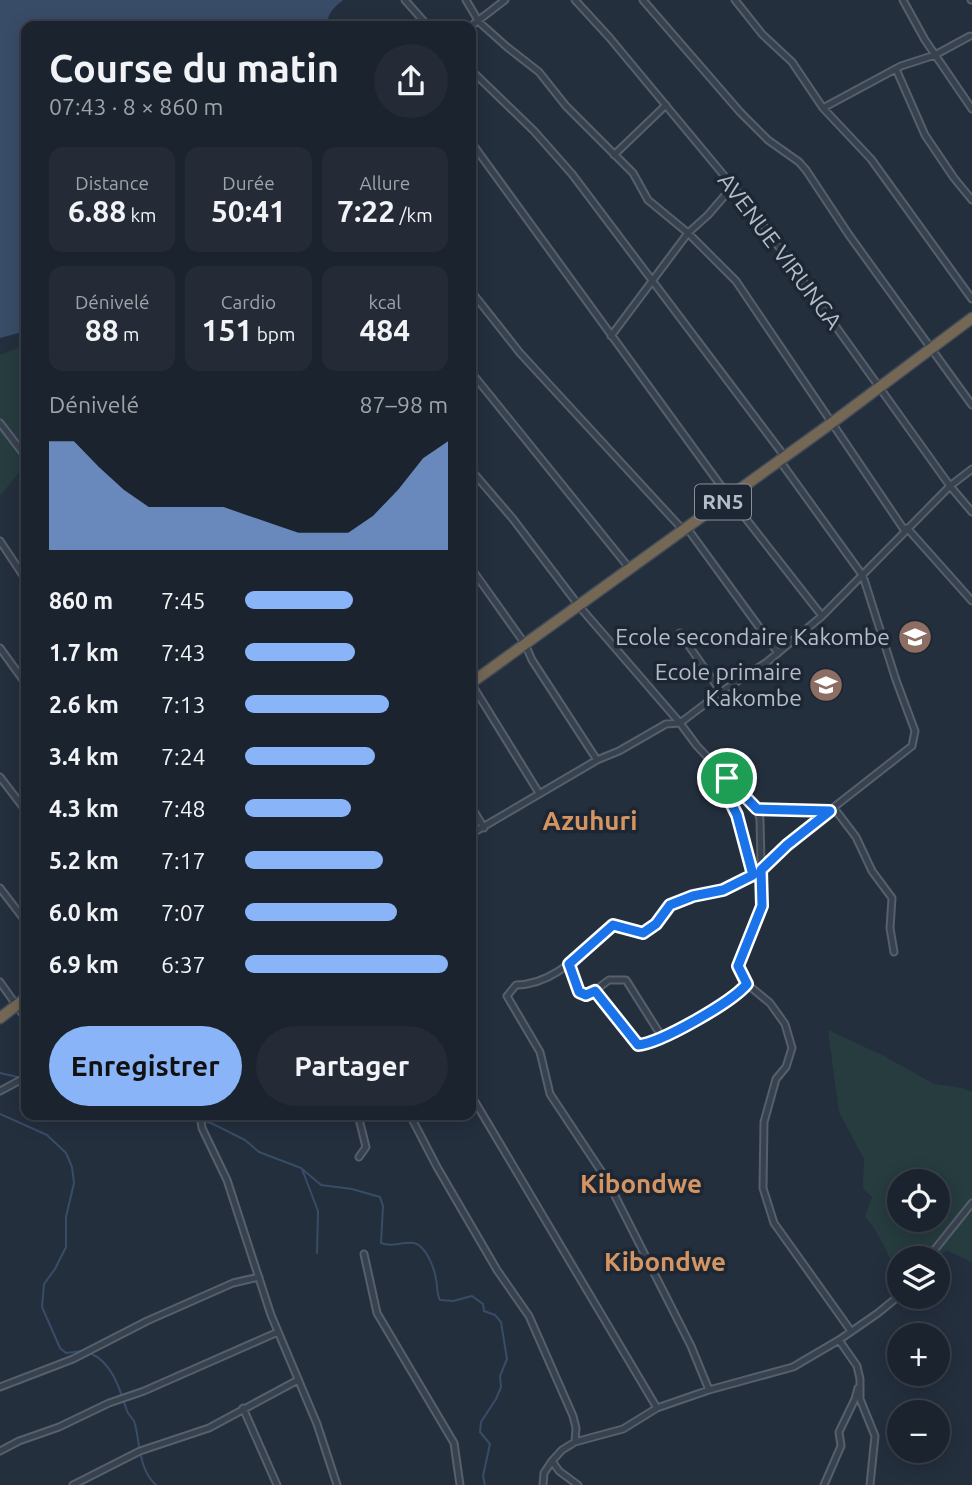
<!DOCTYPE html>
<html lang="fr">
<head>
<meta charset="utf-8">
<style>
	:root { --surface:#1b232e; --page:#242b36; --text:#f1f3f6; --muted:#a0a4aa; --line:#39404a; --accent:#8ab4f8 }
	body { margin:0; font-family:Ubuntu,sans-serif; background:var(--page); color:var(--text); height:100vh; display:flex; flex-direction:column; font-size:26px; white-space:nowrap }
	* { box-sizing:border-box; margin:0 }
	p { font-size:23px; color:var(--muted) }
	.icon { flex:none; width:38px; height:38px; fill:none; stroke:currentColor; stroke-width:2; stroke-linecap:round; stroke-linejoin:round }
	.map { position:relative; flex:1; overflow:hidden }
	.sheet { position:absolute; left:21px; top:21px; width:455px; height:1099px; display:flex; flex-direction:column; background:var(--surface); border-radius:14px; box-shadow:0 4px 18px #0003,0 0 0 2px var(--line) }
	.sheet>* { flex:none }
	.controls { position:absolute; left:887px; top:1169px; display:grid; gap:14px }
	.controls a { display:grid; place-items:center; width:63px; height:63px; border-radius:50%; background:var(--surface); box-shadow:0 4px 18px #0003,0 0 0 2px var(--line); font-size:35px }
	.pin { position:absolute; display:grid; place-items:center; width:60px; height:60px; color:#fff; margin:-30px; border:4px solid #fff; border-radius:50%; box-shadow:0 2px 7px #0007 }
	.round { display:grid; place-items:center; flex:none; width:74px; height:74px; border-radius:37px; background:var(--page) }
	.summary { display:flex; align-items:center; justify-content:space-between; height:119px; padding:0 28px }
	h1 { font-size:38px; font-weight:700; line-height:52px }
	.metrics { display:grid; grid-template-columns:repeat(3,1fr); gap:10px; height:119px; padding:7px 28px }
	.metrics div { display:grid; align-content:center; border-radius:14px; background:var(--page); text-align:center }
	.metrics b { font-size:30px; font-weight:700 }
	.metrics small { font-size:19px; font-weight:400 }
	.metrics p { font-size:19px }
	.chart { height:196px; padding:14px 28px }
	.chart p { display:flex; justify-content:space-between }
	.chart svg { width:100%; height:126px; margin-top:7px; fill:var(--accent); opacity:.7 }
	.cta { display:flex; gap:14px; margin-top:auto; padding:14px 28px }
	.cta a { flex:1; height:80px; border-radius:42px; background:var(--accent); color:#111; font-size:28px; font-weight:700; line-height:80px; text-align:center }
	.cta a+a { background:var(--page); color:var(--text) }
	ul { padding:0 28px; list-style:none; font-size:23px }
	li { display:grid; grid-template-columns:112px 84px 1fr; align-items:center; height:52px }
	li i { height:18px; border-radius:9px; background:var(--accent) }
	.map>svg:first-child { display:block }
	.green { fill:#263c3f; fill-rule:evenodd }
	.water { fill:#394c67 }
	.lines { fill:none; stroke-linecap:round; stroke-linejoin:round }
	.stream { stroke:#394c67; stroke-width:2 }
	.street-casing { stroke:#565f6c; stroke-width:9 }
	.highway-casing { stroke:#434c59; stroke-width:13 }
	.street { stroke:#38414e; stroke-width:5 }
	.highway { stroke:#746855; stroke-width:10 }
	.route-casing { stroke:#fff; stroke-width:14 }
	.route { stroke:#1a73e8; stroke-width:9 }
	.labels { text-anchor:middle; stroke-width:7; stroke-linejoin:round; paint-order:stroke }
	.shield { fill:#1d2633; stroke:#878f9c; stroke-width:2 }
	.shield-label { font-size:21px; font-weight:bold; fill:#b4bcc9 }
	.street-label { font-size:23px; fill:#b4bcc9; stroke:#1d2633 }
	.poi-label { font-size:23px; fill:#b4bcc9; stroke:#1d2633; text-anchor:end }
	.quarter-label { font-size:26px; font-weight:bold; fill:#d59563; stroke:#1d2633 }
</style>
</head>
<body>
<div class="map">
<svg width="972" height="1485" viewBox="0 0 972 1485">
	<rect width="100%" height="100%" fill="#242f3e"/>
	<path class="green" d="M 26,345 L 26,464 L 0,496 L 0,355 Z
		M 828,1030 L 882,1055 L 934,1084 L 962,1088 L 972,1092 L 972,1262 L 946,1250 L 938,1258 L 900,1258 L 899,1280 L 897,1278 C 889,1256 881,1234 865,1217 L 872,1197 L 863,1189 L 864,1159 L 839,1112 ZM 900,1181 L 938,1181 L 938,1220 L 900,1220 Z"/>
	<path class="water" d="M 0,0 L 343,0 C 334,7 327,14 327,26 L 26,26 L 26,331 L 0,338 Z"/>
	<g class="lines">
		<path class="stream" d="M 0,1073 L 22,1078
			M 0,1114 L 47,1135 L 66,1153 L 72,1167 L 74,1183 L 66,1217 L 66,1247 L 55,1269 L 44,1284 L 42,1307 L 60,1348 L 66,1353 L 82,1351
			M 167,1115 L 198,1121
			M 203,1121 L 211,1123 L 245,1140 L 259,1152 L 301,1168 L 321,1185 L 352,1189 L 380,1197 L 383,1206 L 381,1243 C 393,1248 402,1241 414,1243 C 426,1246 434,1267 436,1279 C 438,1287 436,1292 440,1300 L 453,1301 L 472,1296 L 483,1304 L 484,1311 L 495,1315 L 501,1322 L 507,1359 L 500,1376 L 501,1387 L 496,1399 L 481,1422 L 480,1432 L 490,1444 L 483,1476 L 485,1485
			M 302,1169 L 318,1211 L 317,1253
			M 90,1353 C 113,1363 120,1390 127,1411 C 129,1416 134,1418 135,1424 C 140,1444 139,1470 156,1485"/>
		<g class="street-casing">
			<path id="street" d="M 405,0 L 428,26
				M 466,0 L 479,22 L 507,47 L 539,72 L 566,106 L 633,173 L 648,200 L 688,233 L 736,281 L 905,531
				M 575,0 L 609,37 L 751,208 L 950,486 L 972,512
				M 643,0 L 740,112 L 768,140 L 799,162 L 806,170 L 849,235 L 972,405
				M 735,0 L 762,34 L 792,62 L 823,108 L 871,159 L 972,299
				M 903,0 L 925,40 L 972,109
				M 971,0 L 972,0
				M 471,26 L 505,0
				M 896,69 L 925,135 L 954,178 L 972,200
				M 471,70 L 534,131 L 572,174 L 785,457
				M 823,108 L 901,66 L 935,55 L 970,36
				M 471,142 L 729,497 L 822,616
				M 614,155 L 666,105
				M 471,291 L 520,353 L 684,531
				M 611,336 L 688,233 L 708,215 L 733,186
				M 471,372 L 630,569
				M 0,423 L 26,457
				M 471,470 L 513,519 L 579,606 L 680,723 L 697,746 L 757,809 L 760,819 L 762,906 L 738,966 L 747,984 L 770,1003 L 785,1024 L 792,1048 L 786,1067 L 776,1079 L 764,1122 L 763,1188 L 774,1223 L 851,1331
				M 687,528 L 778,653
				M 907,528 L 972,601
				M 0,541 L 26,580
				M 471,568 L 525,644 L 532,660 L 597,760
				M 680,633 L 721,692
				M 0,648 L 26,684
				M 471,683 L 539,793
				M 0,777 L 26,811
				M 727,778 L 726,793 L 737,815 L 753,875
				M 471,806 L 484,828
				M 834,808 L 856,837 L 872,871 L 892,898 L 890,928 L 894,952
				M 757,809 L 830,811
				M 471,834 L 597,760 L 619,751 L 666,724 L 680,723 L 721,692 L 767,662 L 822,616 L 950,486 L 972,469
				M 0,888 L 26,922
				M 569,964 L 577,988 L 584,995 L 590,994 L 609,980 L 626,980 L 662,1037
				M 0,982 L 26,1019
				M 595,991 L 636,1044 C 654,1048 734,999 747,984
				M 0,1091 L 26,1077
				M 471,1095 L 657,1408
				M 200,1115 L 202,1128 L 227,1180 L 271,1315 L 317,1424 L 337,1485
				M 358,1115 L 366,1147 L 359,1157
				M 410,1115 L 437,1167 L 497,1270 L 529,1316 L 573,1416 L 576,1428 L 575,1442
				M 364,1254 L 377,1313 L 454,1443 L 460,1485
				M 928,1258 L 972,1203
				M 839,1340 L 857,1366 L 860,1379 L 860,1399 L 875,1436 L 870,1485
				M 0,1387 L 73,1359 L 147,1321 L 233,1283 L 259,1277
				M 709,1390 L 691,1346 L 607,1180 L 550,1094 L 540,1052 L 507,996 L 516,985 C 558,984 583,949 613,925 L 638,934 L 643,933 L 656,924 L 670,905 L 693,896 L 737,885 L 769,864 L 801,833 L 912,746 L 915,731 L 896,680 L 863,576 L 780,461
				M 243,1408 L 277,1485
				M 0,1451 L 19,1441 L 59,1427 L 109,1403 L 144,1391 L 278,1332
				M 552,1461 L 559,1471 L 578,1485
				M 73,1485 L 140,1451 L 209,1428 L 298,1380
				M 543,1485 L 544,1473 L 552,1461 L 562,1450 L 575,1442 L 623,1429 L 657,1408 L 709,1390 L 793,1367 L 839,1340 L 878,1313 L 900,1295
				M 824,1485 L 841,1446 L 839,1432 L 855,1399 L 858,1388"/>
		</g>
		<g class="highway-casing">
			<path id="highway" d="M 471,683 L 833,422 L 972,318
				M 0,1018 L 26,998"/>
		</g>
		<use href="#street" class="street"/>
		<use href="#highway" class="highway"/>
	</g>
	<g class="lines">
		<g class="route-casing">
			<path id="route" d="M 727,778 L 757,809 L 830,811 L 787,845 L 761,870 L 762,906 L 738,966 L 747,984 C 732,1002 661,1043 638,1045 L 595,991 L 586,995 L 579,992 L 569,964 L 613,925 L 643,933 L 656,924 L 670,905 L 693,896 L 723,890 L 753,875 L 737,815 L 726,793 Z"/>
		</g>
		<use href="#route" class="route"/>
	</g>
	<defs>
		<g id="school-disc" transform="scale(1.75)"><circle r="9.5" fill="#8d6e63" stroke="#1d2633"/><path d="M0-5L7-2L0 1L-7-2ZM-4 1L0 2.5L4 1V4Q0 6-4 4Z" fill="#fff"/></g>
	</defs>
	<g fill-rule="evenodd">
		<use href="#school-disc" x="915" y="637"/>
		<use href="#school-disc" x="826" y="685"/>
	</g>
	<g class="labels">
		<rect class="shield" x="695" y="484.5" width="56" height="35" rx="5"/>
		<g class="shield-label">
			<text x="723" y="509">RN5</text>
		</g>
		<g class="street-label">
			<text transform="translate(780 251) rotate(53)" y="8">AVENUE VIRUNGA</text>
		</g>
		<g class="poi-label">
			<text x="890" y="645">Ecole secondaire Kakombe</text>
			<text x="802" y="680">Ecole primaire<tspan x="802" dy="26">Kakombe</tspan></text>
		</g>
		<g class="quarter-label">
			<text x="590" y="830">Azuhuri</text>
			<text x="641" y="1193">Kibondwe</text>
			<text x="665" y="1271">Kibondwe</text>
		</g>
	</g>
</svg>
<div class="controls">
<a><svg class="icon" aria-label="locate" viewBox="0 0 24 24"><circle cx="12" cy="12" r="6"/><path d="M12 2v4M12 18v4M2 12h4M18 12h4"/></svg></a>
<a><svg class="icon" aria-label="layers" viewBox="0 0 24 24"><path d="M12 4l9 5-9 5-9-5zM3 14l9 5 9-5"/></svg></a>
<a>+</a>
<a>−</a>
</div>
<div class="pin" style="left:727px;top:778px;background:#1e9e55"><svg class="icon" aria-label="arrive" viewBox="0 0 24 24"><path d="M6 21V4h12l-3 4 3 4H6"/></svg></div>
<section class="sheet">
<div class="summary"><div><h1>Course du matin</h1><p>07:43 · 8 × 860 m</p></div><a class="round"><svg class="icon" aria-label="share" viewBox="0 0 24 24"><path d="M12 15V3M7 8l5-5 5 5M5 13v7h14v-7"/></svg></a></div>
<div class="metrics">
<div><p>Distance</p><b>6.88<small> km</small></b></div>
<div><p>Durée</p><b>50:41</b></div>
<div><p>Allure</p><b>7:22<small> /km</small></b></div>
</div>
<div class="metrics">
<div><p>Dénivelé</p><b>88<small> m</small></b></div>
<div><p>Cardio</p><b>151<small> bpm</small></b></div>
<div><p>kcal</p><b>484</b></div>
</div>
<div class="chart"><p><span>Dénivelé</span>87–98 m</p>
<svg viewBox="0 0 160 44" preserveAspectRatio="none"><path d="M0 44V6L10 6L20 15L30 23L40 29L50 29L60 29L70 29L80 32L90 35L100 38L110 38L120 38L130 32L140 23L150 12L160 6V44z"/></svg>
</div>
<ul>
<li><b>860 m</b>7:45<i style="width:53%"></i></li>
<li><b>1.7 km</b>7:43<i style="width:54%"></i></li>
<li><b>2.6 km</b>7:13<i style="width:71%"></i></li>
<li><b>3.4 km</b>7:24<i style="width:64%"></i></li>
<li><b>4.3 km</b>7:48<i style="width:52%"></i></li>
<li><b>5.2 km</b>7:17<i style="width:68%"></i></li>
<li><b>6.0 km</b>7:07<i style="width:75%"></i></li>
<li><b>6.9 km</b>6:37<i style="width:100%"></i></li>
</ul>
<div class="cta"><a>Enregistrer</a><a>Partager</a></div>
</section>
</div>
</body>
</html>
